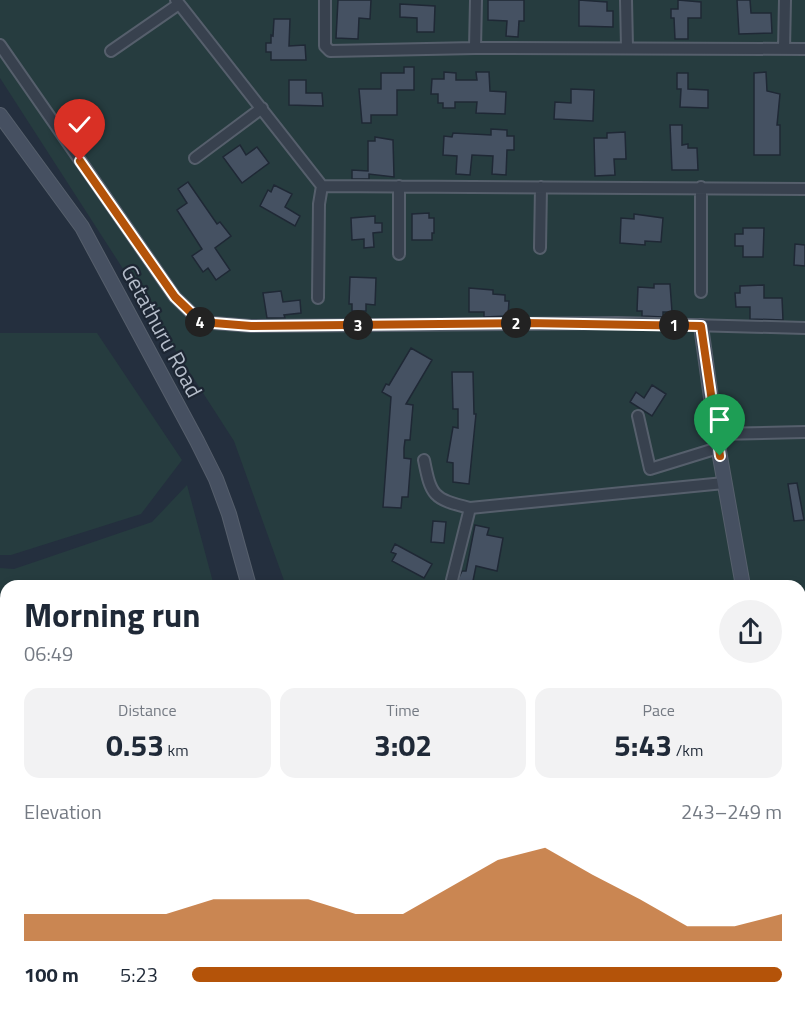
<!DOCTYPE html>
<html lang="en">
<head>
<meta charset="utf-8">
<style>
	:root { --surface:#fff; --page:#f2f2f3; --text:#1f2937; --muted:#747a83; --accent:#b45309 }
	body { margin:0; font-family:"Titillium Web",sans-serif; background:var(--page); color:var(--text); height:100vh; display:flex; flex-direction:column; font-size:22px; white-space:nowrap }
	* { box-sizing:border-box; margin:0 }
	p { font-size:20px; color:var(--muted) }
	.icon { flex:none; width:33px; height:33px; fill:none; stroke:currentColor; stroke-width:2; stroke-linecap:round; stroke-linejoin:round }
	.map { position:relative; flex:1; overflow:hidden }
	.drawer { position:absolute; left:0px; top:580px; width:806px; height:430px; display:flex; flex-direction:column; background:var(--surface); border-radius:18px 18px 0 0; box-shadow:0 3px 9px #0003 }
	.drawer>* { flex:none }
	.pin { position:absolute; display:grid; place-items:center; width:51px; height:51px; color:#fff; margin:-62px -26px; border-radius:50% 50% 50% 0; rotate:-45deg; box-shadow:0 0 6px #0007 }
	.pin .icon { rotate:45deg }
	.km { position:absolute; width:30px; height:30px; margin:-15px; border-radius:50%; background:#222; color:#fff; font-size:16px; line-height:30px; text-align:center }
	.round { display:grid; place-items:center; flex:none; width:63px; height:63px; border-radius:32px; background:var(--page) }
	.overview { display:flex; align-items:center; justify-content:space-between; height:102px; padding:0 24px }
	h1 { font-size:33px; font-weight:700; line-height:45px }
	.stats { display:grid; grid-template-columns:repeat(3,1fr); gap:9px; height:102px; padding:6px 24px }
	.stats div { display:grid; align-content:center; border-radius:15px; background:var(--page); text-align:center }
	.stats b { font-size:30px; font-weight:700 }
	.stats small { font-size:16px; font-weight:400 }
	.stats p { font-size:16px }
	.chart { height:168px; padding:12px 24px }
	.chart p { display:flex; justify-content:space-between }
	.chart svg { width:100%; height:108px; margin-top:6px; fill:var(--accent); opacity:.7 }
	ul { padding:0 24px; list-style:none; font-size:20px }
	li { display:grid; grid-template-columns:96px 72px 1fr; align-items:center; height:45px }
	li i { height:15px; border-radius:8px; background:var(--accent) }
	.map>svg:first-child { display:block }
	.green { fill:#263c3f }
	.building { fill:#455162; stroke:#1f2835; stroke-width:1.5 }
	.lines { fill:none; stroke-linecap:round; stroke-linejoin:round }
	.lane-casing { stroke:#565f6c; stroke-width:8 }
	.street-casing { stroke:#565f6c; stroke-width:14 }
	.secondary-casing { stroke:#565f6c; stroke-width:16 }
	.lane { stroke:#38414e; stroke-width:5 }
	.street { stroke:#38414e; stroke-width:10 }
	.secondary { stroke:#465061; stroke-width:14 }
	.route-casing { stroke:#fff; stroke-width:12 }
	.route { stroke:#b45309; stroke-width:8 }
	.labels { text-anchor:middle; stroke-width:4.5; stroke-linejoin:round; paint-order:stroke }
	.street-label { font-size:22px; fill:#b4bcc9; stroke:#1d2633 }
</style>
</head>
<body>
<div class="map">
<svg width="805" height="1010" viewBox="0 0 805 1010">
	<rect width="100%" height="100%" fill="#242f3e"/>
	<path class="green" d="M 0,0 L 805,0 L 805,1010 L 362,1010 L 361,1005 L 800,1005 L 800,586 L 286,586 L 234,441 L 0,78 Z
		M 0,333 L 97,333 L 182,460 L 141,514 L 11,555 L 0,555 Z
		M 187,485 L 214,586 L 6,586 L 6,807 L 0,802 L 0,568 L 14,569 L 152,522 Z
		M 0,815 L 6,820 L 6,1005 L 353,1005 L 354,1010 L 0,1010 Z"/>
	<path class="building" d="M 338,0 L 371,0 L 370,19 L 359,18 L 358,39 L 336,38 Z
		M 488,0 L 524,0 L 524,21 L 519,21 L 518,37 L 506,36 L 507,21 L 488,20 Z
		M 579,0 L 607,2 L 607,11 L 613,11 L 613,27 L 579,26 Z
		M 678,0 L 701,2 L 701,18 L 688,18 L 688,39 L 675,39 L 674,18 L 671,18 L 671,9 L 678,9 Z
		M 737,0 L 750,0 L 751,13 L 771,13 L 772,33 L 739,34 Z
		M 400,4 L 435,6 L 434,32 L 417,32 L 417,18 L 400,17 Z
		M 274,19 L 290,19 L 289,46 L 305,45 L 306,60 L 271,60 L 271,52 L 266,52 L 266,43 L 271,43 L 271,35 L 273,36 Z
		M 404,67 L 414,67 L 414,90 L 397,90 L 397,115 L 371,115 L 371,123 L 362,123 L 359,89 L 381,89 L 381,73 L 404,73 Z
		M 444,72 L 456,73 L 456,80 L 477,80 L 476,72 L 489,72 L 490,91 L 506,92 L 505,114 L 476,113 L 477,102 L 455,102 L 455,108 L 443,108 L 443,103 L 438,103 L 438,94 L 431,94 L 432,79 L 444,79 Z
		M 766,72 L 767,91 L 780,94 L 777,125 L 780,125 L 780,155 L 754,155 L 754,73 Z
		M 677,73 L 688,73 L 688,89 L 708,90 L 708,108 L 680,107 L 681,89 L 677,89 Z
		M 289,80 L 306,80 L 306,93 L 322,93 L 323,106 L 289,105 Z
		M 571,89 L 594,90 L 593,121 L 554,119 L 555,102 L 571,103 Z
		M 670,125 L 682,125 L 682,145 L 688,144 L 688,148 L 697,148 L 698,170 L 672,170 Z
		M 491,129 L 507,130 L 507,136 L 514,136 L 514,150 L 507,150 L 506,175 L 492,174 L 493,156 L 472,155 L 470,175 L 456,174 L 457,156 L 443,155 L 444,136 L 452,137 L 453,133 L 491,135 Z
		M 625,132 L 626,159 L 614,159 L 615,175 L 595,176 L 594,138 L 607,138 L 607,133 Z
		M 375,137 L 393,140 L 394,177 L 369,174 L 369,179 L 352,179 L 352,170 L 368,171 L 368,141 L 375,141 Z
		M 240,145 L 246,155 L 257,147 L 269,163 L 242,183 L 223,157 Z
		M 188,182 L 217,224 L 220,222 L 231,236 L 215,248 L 230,270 L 216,280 L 208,268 L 203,272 L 192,256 L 202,249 L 177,210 L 187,203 L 178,189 Z
		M 274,185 L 292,194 L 285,207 L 300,216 L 295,226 L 260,206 L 268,190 L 271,192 Z
		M 429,213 L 429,218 L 434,218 L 434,233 L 432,233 L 432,240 L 412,240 L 412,214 Z
		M 634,214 L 663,218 L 661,242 L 645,241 L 645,245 L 620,243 L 621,218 L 634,219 Z
		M 375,216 L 375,223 L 382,223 L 382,232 L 373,233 L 374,247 L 364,248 L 364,239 L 352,240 L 351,218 Z
		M 743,228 L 764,228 L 763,257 L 743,257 L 743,246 L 735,246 L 735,234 L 743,234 Z
		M 795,244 L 805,245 L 805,266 L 794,265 Z
		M 350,277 L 376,278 L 375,305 L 366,304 L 366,311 L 352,311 L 352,304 L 349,304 Z
		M 654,284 L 670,284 L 672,312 L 663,312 L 663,317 L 642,316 L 642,311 L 637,311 L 638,287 L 654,288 Z
		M 764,285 L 764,298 L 782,298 L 783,320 L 750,319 L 750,307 L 736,307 L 735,293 L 740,293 L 740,286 Z
		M 469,288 L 493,290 L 493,294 L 505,295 L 505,301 L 509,301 L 508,316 L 484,317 L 484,312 L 469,312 Z
		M 281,291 L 283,302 L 300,300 L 301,313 L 284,315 L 285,318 L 267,318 L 263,293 Z
		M 411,348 L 432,360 L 406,404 L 413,405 L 410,440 L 405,440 L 404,448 L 404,458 L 411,459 L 408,497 L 402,497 L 401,508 L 383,507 L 391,397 L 382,392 L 386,384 L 389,385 Z
		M 452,372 L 473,372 L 474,414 L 476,414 L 469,484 L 453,482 L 453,463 L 447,462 L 453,427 L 458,428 L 458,409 L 453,409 Z
		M 652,385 L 666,394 L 652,416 L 630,402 L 636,392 L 644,398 Z
		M 797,483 L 804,520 L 794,521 L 788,484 Z
		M 433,521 L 446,522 L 444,543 L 431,542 Z
		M 475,525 L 489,528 L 487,535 L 503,538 L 497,571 L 476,566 L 472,586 L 455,586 L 462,571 L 466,571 Z
		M 395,544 L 432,564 L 424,578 L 392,561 L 396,554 L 391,552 Z"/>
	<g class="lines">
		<g class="lane-casing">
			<path id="lane" d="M 800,788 L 805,789
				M 800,848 L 805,849"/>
		</g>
		<g class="street-casing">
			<path id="street" d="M 176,0 L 322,186 L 805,189
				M 325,0 L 325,46 L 330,51 L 475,48 L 805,49
				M 626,0 L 627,47
				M 0,45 L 175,297 L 201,322 L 251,326 L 618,323 L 805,328
				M 475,48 L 476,0
				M 784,49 L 785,0
				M 111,51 L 179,4
				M 195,158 L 262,108
				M 399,186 L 399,254
				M 701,187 L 701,292
				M 540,248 L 541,187
				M 318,298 L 319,204 L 322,186
				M 638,416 L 650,469 L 718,448
				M 716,434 L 805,432
				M 424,460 C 431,496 433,499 470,508 L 724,483
				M 452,580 L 470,508
				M 800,971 L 805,972
				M 149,1005 L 159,1010
				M 507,1005 L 507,1010"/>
		</g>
		<g class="secondary-casing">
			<path id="secondary" d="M 0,115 L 82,227 L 197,441 L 216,479 L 229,514 L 249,586
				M 701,326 L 716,434 L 743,586
				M 399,1005 L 400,1010
				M 780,1005 L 780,1010"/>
		</g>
		<use href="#lane" class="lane"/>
		<use href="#street" class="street"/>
		<use href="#secondary" class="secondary"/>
	</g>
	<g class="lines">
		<g class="route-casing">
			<path id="route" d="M 80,161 L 175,297 L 201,322 L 251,326 L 525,323 L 701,326 L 720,456"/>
		</g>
		<use href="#route" class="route"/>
	</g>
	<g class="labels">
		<g class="street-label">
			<text transform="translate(162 331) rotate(62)" y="8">Getathuru Road</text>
		</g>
	</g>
</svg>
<div class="pin" style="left:720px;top:456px;background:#1e9e55"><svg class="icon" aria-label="arrive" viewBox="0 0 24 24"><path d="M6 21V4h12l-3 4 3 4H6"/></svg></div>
<div class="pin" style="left:80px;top:161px;background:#d93025"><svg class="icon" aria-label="check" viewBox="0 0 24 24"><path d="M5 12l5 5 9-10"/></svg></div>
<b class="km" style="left:674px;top:325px">1</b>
<b class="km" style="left:516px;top:323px">2</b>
<b class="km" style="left:358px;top:325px">3</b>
<b class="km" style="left:200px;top:322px">4</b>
<section class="drawer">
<div class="overview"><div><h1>Morning run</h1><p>06:49</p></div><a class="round"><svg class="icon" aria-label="share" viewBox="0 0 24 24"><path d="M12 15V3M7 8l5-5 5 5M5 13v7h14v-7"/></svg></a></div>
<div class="stats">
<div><p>Distance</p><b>0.53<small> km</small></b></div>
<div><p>Time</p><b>3:02</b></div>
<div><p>Pace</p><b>5:43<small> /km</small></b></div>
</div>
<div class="chart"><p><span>Elevation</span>243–249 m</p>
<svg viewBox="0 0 160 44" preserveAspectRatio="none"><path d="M0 44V33L10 33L20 33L30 33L40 27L50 27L60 27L70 33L80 33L90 22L100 11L110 6L120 17L130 27L140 38L150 38L160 33V44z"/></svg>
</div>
<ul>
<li><b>100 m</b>5:23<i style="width:100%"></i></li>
</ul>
</section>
</div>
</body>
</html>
